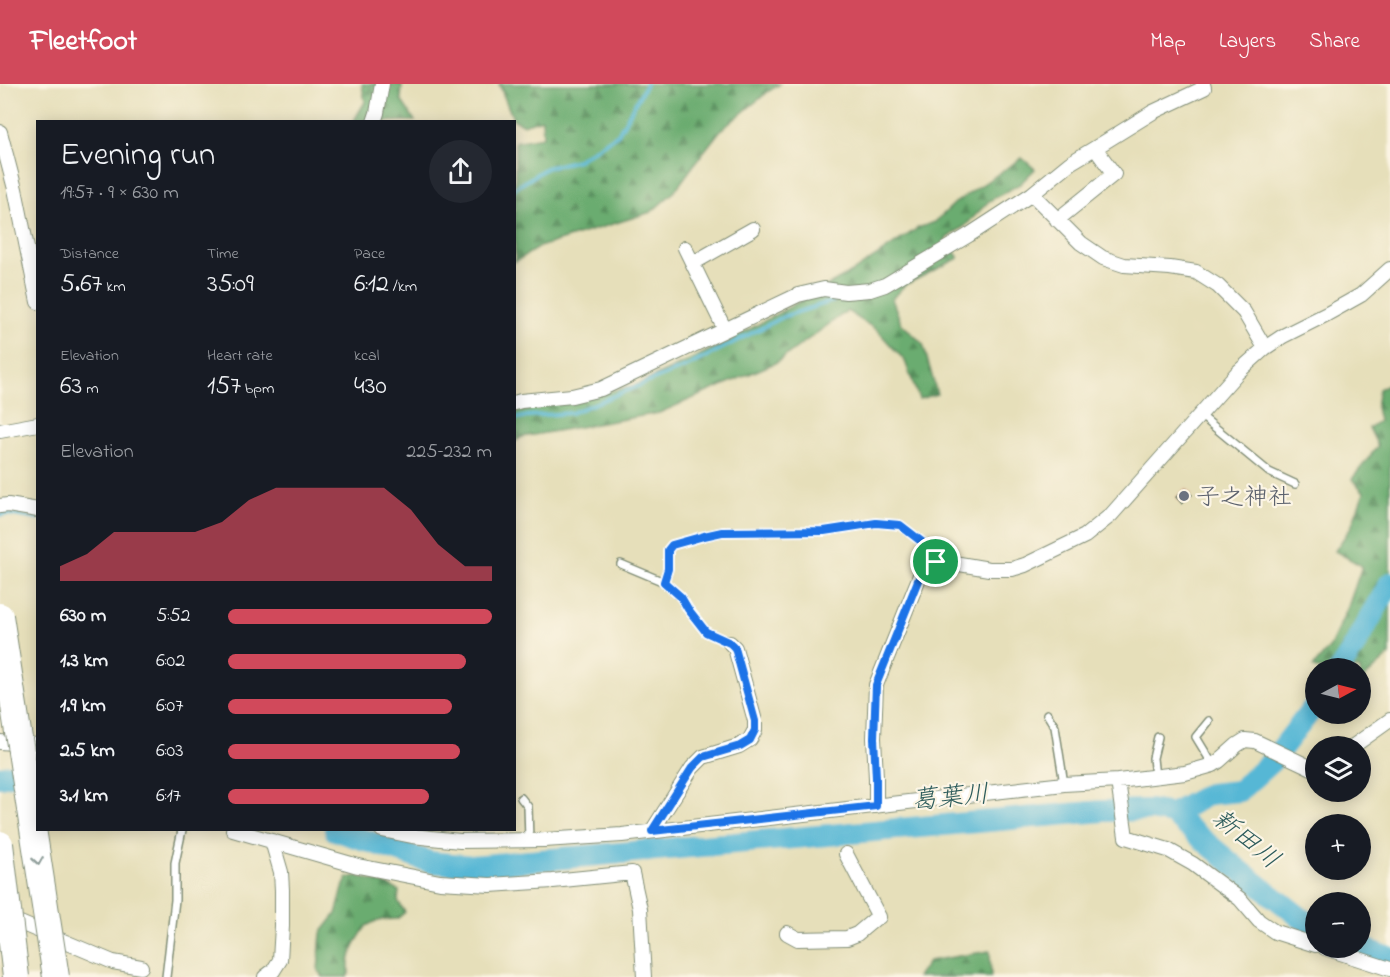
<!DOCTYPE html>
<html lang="en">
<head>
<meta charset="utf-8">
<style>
	:root { --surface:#171b24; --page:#242831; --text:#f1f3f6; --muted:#9ea1a6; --accent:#d1495b }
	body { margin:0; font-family:"Indie Flower","Klee One",sans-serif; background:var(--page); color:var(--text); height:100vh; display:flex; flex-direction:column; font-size:22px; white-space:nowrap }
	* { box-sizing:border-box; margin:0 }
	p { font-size:20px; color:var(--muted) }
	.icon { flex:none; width:33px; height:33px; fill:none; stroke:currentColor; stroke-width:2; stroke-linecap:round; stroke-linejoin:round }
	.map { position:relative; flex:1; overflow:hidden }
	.sheet { position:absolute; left:36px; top:36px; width:480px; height:711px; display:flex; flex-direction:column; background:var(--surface); border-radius:0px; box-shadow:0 3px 15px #0003 }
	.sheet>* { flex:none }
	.needle { width:39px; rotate:83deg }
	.buttons { position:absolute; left:1305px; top:574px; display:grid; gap:12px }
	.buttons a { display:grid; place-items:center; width:66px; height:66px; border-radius:50%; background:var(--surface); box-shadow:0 3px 15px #0003; font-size:30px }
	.pin { position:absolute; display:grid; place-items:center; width:51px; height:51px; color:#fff; margin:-26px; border:3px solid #fff; border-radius:50%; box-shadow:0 2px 6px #0007 }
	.round { display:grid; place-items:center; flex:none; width:63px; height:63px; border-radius:32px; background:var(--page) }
	.head { display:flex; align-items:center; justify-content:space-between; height:102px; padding:0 24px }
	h1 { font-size:33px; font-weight:600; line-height:45px }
	.figures { display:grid; grid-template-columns:repeat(3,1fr); gap:9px; height:102px; padding:6px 24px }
	.figures div { display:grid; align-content:center }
	.figures b { font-size:26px; font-weight:600 }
	.figures small { font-size:16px; font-weight:400 }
	.figures p { font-size:16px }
	.chart { height:168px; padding:12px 24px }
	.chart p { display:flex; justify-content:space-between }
	.chart svg { width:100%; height:108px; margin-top:6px; fill:var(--accent); opacity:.7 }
	ul { padding:0 24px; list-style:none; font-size:20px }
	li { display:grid; grid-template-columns:96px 72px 1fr; align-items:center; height:45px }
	li i { height:15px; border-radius:8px; background:var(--accent) }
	header { display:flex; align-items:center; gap:36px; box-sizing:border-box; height:84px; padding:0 30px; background:var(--accent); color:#fff }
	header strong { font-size:28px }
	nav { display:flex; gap:33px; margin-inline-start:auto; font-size:21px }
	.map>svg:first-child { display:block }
	.forest { fill:url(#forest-firs); stroke:#457452; stroke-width:1.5 }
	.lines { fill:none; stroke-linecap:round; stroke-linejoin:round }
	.stream { stroke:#56b7d5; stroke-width:4 }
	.river { stroke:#56b7d5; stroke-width:22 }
	.building { fill:url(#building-hatch) }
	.service-casing { stroke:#828e77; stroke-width:10 }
	.minor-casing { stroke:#828e77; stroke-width:16 }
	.service { stroke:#fff; stroke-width:7 }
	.minor { stroke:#fff; stroke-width:14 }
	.motorway-bridge-casing { stroke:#828e77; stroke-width:28; stroke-linecap:butt }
	.motorway-bridge { stroke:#fff; stroke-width:26 }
	.oneway { stroke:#8f9e9a }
	.route-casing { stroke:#fff; stroke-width:12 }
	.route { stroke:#1a73e8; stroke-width:8 }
	.worship-dot { fill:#6b7280; stroke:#fcf5e5; stroke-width:2 }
	.labels { text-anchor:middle; stroke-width:4.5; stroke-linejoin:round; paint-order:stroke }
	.worship-label { font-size:24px; fill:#5b616d; stroke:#fcf5e5; text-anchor:start }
	.water-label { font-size:26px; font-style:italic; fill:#2d5c5c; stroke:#fcf5e5 }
</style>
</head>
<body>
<header>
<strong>Fleetfoot</strong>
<nav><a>Map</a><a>Layers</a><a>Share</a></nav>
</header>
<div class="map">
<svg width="1390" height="893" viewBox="0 0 1390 893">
	<defs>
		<pattern id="forest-firs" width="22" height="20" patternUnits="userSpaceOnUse" patternTransform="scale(1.5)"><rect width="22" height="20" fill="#6bac6f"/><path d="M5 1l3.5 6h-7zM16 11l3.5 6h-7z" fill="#578d5c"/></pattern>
		<pattern id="building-hatch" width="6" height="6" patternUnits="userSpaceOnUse" patternTransform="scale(1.5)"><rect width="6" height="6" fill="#e5ae94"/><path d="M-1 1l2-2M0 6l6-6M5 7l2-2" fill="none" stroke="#b98f7a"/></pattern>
	</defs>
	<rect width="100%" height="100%" fill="#fcf5e5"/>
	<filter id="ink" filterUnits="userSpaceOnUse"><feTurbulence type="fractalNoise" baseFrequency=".0167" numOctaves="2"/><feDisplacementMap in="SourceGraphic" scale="12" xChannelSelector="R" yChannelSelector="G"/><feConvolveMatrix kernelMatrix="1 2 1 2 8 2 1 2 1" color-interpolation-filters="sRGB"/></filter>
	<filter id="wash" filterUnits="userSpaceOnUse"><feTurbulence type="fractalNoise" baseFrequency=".008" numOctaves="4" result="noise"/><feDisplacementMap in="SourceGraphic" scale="24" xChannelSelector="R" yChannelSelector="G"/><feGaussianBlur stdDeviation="1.35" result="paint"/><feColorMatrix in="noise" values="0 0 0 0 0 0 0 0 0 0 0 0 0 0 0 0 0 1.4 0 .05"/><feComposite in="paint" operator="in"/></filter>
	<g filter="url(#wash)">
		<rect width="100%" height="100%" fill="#e6dfba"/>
		<path class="forest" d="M 362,0 L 402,0 L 401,16 L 415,37 L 353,38 L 365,18 Z
			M 499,0 L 780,0 L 769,7 L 720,47 L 702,70 L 674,108 L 651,128 L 539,163 L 515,178 L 515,58 L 543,53 L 542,35 L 523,41 L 513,35 Z
			M 1022,74 L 1035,85 L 1020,100 L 989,117 L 965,142 L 945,155 L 959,174 L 905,201 L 892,215 L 901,239 L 923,260 L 937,310 L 919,315 L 905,277 L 877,246 L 847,227 L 777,278 L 659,329 L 522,353 L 515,358 L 515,328 L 637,301 L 723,260 L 854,187 L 918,144 L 935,138 L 955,119 Z
			M 1390,300 L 1390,571 L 1361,597 L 1360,585 L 1316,585 L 1313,583 L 1330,563 L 1348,523 L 1362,482 L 1335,467 L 1351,443 L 1364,408 L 1352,395 L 1378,362 L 1369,344 L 1379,337 L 1376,323 L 1379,305 Z
			M 357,792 L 390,802 L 399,807 L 398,817 L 405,828 L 397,835 L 378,836 L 366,842 L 356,858 L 349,876 L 349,890 L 347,893 L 323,893 L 318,887 L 321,849 L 336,830 L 344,801 L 348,794 Z
			M 990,867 L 991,893 L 917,893 L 929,877 Z"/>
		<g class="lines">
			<path class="stream" d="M 514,105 L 546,84 L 578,76 L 618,50 L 646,0
				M 514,335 L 528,332 L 571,329 L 688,282 L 785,232 L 833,217
				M 0,431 L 8,430 L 38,435"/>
			<path class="river" d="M 1340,585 L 1353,565 L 1390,499
				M 0,693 L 9,691 L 38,691
				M 1172,730 L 1237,784 L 1301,834 L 1316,841
				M 335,746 L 430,778 L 472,782 L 1103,727 L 1150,726 L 1172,730 L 1209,710 L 1239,707 L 1272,677 L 1316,620
				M 1360,863 L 1390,874"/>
		</g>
		<g id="blocks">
			<path class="building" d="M 1186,405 L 1192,411 L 1182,420 L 1176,413 Z"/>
		</g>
	</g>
	<g filter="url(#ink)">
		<use href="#blocks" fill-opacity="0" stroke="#828e77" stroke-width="1.5"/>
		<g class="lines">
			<g class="service-casing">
				<path id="service" d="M 1200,331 L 1269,388 L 1295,400
					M 621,480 L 664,498 L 681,513 L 688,525 L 706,548 L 730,559
					M 664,498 L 668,485 L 668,467 L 672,461 L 704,452 L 722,448 L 824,447 L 876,439 L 900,441 L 926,461 L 933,468 L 936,478
					M 1047,630 L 1055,643 L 1064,700
					M 1209,637 L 1196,653 L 1213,681
					M 1155,693 L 1153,674 L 1158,653
					M 521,714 L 528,723 L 529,756
					M 166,893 L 175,816 L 175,779 L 182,746"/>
			</g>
			<g class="minor-casing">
				<path id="minor" d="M 374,38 L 377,29 L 382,0
					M 0,48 L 15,105 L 38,218
					M 1032,110 L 1081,159 L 1103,174 L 1124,181 L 1170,184 L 1196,188 L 1218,202 L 1244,228 L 1265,264
					M 1057,136 L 1114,90 L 1095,64
					M 685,164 L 725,246
					M 693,179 L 753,145
					M 514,319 L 521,317 L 572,312 L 601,305 L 798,211 L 824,205 L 846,208 L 870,206 L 885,201 L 969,151 L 1032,110 L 1070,79 L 1095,64 L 1153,28 L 1204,4 L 1203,0
					M 0,347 L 38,340
					M 0,422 L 8,421 L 38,426
					M 0,658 L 38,661
					M 1352,663 L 1390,636
					M 1118,697 L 1126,753 L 1168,766 L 1193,780 L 1240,815 L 1259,837 L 1275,848 L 1316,861
					M 876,722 L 876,694 L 874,654 L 876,601 L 921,489 L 930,481 L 936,478 L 948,478 L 989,485 L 1012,485 L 1025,481 L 1085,452 L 1111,431 L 1237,289 L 1265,264 L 1283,252 L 1327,230 L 1361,211 L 1390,185
					M 233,746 L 358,782 L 440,798 L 490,801 L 553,797 L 632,789 L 640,825 L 644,893
					M 382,746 L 412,752 L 460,757 L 544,756 L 622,751 L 1064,700 L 1118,697 L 1185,689 L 1213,681 L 1219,677 L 1237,661 L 1245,656 L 1255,657 L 1316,686
					M 652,747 L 692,684 L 703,673 L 739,662 L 750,655 L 755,646 L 755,637 L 735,564 L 730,559
					M 6,833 L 113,878 L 141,883
					M 787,849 L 798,855 L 847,854 L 857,850 L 876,834 L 879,833 L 846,770
					M 1325,864 L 1390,885
					M 265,893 L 273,887 L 280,876 L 282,842 L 282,806 L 281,788 L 272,757"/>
			</g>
			<use href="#service" class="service"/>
			<use href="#minor" class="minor"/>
			<g class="motorway-bridge-casing">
				<path id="motorway-bridge" d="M 0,532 L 56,893
					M 0,760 L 16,893"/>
			</g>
			<use href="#motorway-bridge" class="motorway-bridge"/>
		</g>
		<defs><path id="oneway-chevron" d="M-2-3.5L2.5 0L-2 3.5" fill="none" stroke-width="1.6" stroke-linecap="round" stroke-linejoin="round" transform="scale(1.5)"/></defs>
		<use class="oneway" href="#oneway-chevron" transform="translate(38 777) rotate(81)"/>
	</g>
	<g class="lines" filter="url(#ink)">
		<g class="route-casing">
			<path id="route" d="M 876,439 L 900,441 L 926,461 L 933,468 L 936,478 L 930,481 L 921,489 L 876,601 L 874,654 L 876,694 L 876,722 L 652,747 L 692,684 L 703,673 L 740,662 L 750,656 L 755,646 L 755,637 L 735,564 L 730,559 L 706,548 L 688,525 L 681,513 L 664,498 L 668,485 L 668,466 L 672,461 L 704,452 L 722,448 L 824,447 Z"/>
		</g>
		<use href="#route" class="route"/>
	</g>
	<circle class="worship-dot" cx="1184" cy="412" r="6"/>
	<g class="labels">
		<g class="worship-label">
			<text x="1196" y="420">子之神社</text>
		</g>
		<g class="water-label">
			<text transform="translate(950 712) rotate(-5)" y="9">葛葉川</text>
			<text transform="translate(1247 754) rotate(39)" y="9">新田川</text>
		</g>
	</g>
</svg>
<div class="buttons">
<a><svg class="needle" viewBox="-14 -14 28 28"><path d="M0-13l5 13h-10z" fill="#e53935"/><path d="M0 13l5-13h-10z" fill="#9ea1a6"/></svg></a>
<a><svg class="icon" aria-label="layers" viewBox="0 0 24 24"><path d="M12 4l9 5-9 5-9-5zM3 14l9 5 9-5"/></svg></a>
<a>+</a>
<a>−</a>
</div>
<div class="pin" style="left:936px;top:478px;background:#1e9e55"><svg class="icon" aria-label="arrive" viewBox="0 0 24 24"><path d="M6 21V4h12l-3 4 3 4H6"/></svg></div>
<section class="sheet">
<div class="head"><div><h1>Evening run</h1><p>19:57 · 9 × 630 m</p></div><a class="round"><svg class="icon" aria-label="share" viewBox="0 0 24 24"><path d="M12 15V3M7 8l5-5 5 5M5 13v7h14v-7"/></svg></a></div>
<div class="figures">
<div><p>Distance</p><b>5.67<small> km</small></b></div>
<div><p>Time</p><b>35:09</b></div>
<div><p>Pace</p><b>6:12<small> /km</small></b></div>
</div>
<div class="figures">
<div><p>Elevation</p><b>63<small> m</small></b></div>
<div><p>Heart rate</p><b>157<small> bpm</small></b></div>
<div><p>kcal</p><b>430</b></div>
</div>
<div class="chart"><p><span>Elevation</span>225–232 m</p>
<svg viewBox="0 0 160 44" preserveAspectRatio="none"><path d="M0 44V38L10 33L20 24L30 24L40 24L50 24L60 20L70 11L80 6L90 6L100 6L110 6L120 6L130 15L140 29L150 38L160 38V44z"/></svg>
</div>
<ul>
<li><b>630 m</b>5:52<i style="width:100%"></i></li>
<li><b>1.3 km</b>6:02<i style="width:90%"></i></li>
<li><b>1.9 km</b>6:07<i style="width:85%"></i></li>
<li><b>2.5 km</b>6:03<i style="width:88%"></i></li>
<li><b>3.1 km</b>6:17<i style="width:76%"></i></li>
</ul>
</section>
</div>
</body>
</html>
